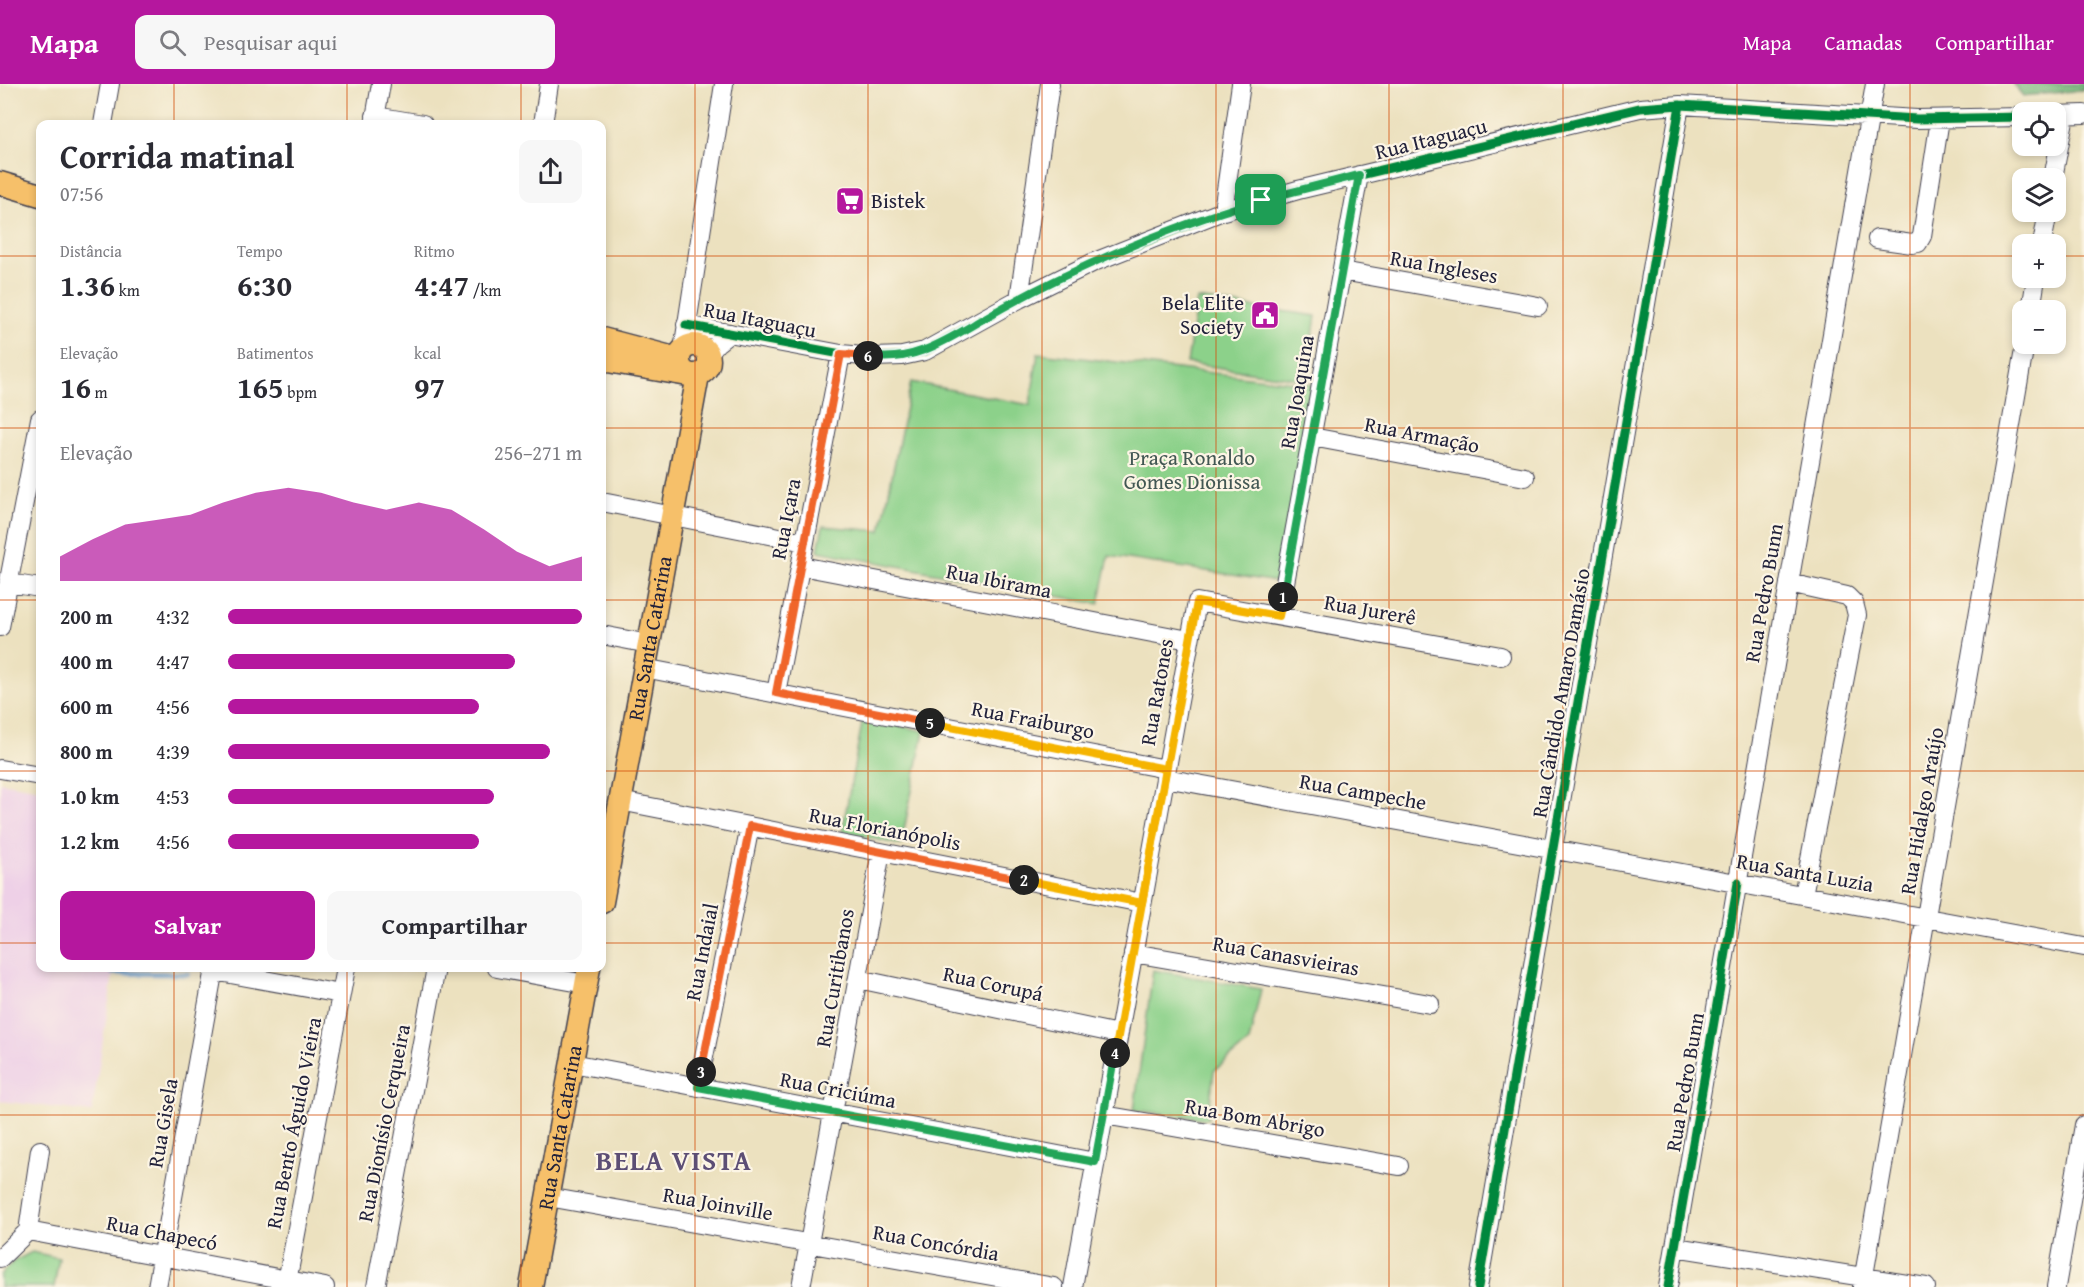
<!DOCTYPE html>
<html lang="pt">
<head>
<meta charset="utf-8">
<style>
	:root { --surface:#fff; --page:#f7f7f7; --text:#2b2b33; --muted:#7c7c81; --accent:#b5179e }
	body { margin:0; font-family:"Gentium Book Plus",serif; background:var(--page); color:var(--text); height:100vh; display:flex; flex-direction:column; font-size:22px; white-space:nowrap }
	* { box-sizing:border-box; margin:0 }
	p { font-size:20px; color:var(--muted) }
	.icon { flex:none; width:33px; height:33px; fill:none; stroke:currentColor; stroke-width:2; stroke-linecap:round; stroke-linejoin:round }
	.map { position:relative; flex:1; overflow:hidden }
	.panel { position:absolute; left:36px; top:36px; width:570px; height:852px; display:flex; flex-direction:column; background:var(--surface); border-radius:12px; box-shadow:0 3px 9px #0003 }
	.panel>* { flex:none }
	.controls { position:absolute; left:2012px; top:18px; display:grid; gap:12px }
	.controls a { display:grid; place-items:center; width:54px; height:54px; border-radius:12px; background:var(--surface); box-shadow:0 3px 9px #0003; font-size:30px }
	.pin { position:absolute; display:grid; place-items:center; width:51px; height:51px; color:#fff; margin:-26px; border-radius:12px; box-shadow:0 3px 9px #0006 }
	.km { position:absolute; width:30px; height:30px; margin:-15px; border-radius:50%; background:#222; color:#fff; font-size:16px; line-height:30px; text-align:center }
	.round { display:grid; place-items:center; flex:none; width:63px; height:63px; border-radius:12px; background:var(--page) }
	.headline { display:flex; align-items:center; justify-content:space-between; height:102px; padding:0 24px }
	h1 { font-size:33px; font-weight:700; line-height:45px }
	.stats { display:grid; grid-template-columns:repeat(3,1fr); gap:9px; height:102px; padding:6px 24px }
	.stats div { display:grid; align-content:center }
	.stats b { font-size:30px; font-weight:700 }
	.stats small { font-size:16px; font-weight:400 }
	.stats p { font-size:16px }
	.chart { height:168px; padding:12px 24px }
	.chart p { display:flex; justify-content:space-between }
	.chart svg { width:100%; height:108px; margin-top:6px; fill:var(--accent); opacity:.7 }
	.cta { display:flex; gap:12px; margin-top:auto; padding:12px 24px }
	.cta a { flex:1; height:69px; border-radius:12px; background:var(--accent); color:#fff; font-size:24px; font-weight:700; line-height:69px; text-align:center }
	.cta a+a { background:var(--page); color:var(--text) }
	ul { padding:0 24px; list-style:none; font-size:20px }
	li { display:grid; grid-template-columns:96px 72px 1fr; align-items:center; height:45px }
	li i { height:15px; border-radius:8px; background:var(--accent) }
	header { display:flex; align-items:center; gap:36px; box-sizing:border-box; height:84px; padding:0 30px; background:var(--accent); color:#fff }
	header strong { font-size:28px }
	nav { display:flex; gap:33px; margin-inline-start:auto; font-size:21px }
	.search { width:420px; height:54px; background:var(--page); display:flex; align-items:center; gap:15px; box-sizing:border-box; padding:0 21px; border-radius:12px; color:var(--muted); font-size:22px }
	.map>svg:first-child { display:block }
	.built { fill:#eed0e7 }
	.green { fill:#8cd18a; stroke:#577a62; stroke-width:1.5 }
	.forest { fill:#71b376; stroke:#4a6a58; stroke-width:1.5 }
	.lines { fill:none; stroke-linecap:round; stroke-linejoin:round }
	.stream { stroke:#659fd5; stroke-width:5 }
	.minor-casing { stroke:#403f4f; stroke-width:20 }
	.major-casing { stroke:#403f4f; stroke-width:25 }
	.minor { stroke:#fff; stroke-width:18 }
	.major { stroke:#f6c06b; stroke-width:22 }
	.cycleway-casing { stroke:#fcf5e5; stroke-width:13 }
	.cycleway { stroke:#00873e; stroke-width:9 }
	.split-1-casing { stroke:#fff; stroke-width:12 }
	.split-2-casing { stroke:#fff; stroke-width:12 }
	.split-3-casing { stroke:#fff; stroke-width:12 }
	.split-4-casing { stroke:#fff; stroke-width:12 }
	.split-5-casing { stroke:#fff; stroke-width:12 }
	.split-6-casing { stroke:#fff; stroke-width:12 }
	.split-7-casing { stroke:#fff; stroke-width:12 }
	.split-1 { stroke:#22a559; stroke-width:8 }
	.split-2 { stroke:#f5b400; stroke-width:8 }
	.split-3 { stroke:#f0652b; stroke-width:8 }
	.split-4 { stroke:#22a559; stroke-width:8 }
	.split-5 { stroke:#f5b400; stroke-width:8 }
	.split-6 { stroke:#f0652b; stroke-width:8 }
	.split-7 { stroke:#22a559; stroke-width:8 }
	.grid { fill:none; stroke:#d45411; stroke-width:1.5; stroke-opacity:0.55 }
	.labels { text-anchor:middle; stroke-width:4.5; stroke-linejoin:round; paint-order:stroke }
	.street-label { font-size:21px; fill:#22223b; stroke:#fcf5e5 }
	.poi-label { font-size:21px; fill:#22223b; stroke:#fcf5e5; text-anchor:start }
	.park-label { font-size:21px; fill:#425753; stroke:#fcf5e5 }
	.district-label { font-size:27px; font-weight:bold; letter-spacing:1.5px; fill:#5c4e75; stroke:#fcf5e5 }
</style>
</head>
<body>
<header>
<strong>Mapa</strong>
<div class="search"><svg class="icon" aria-label="search" viewBox="0 0 24 24"><circle cx="10" cy="10" r="6"/><path d="M15 15l6 6"/></svg>Pesquisar aqui</div>
<nav><a>Mapa</a><a>Camadas</a><a>Compartilhar</a></nav>
</header>
<div class="map">
<svg width="2084" height="1203" viewBox="0 0 2084 1203">
	<rect width="100%" height="100%" fill="#fcf5e5"/>
	<filter id="ink" filterUnits="userSpaceOnUse"><feTurbulence type="fractalNoise" baseFrequency=".0167" numOctaves="2"/><feDisplacementMap in="SourceGraphic" scale="12" xChannelSelector="R" yChannelSelector="G"/><feConvolveMatrix kernelMatrix="1 2 1 2 8 2 1 2 1" color-interpolation-filters="sRGB"/></filter>
	<filter id="wash" filterUnits="userSpaceOnUse"><feTurbulence type="fractalNoise" baseFrequency=".008" numOctaves="4" result="noise"/><feDisplacementMap in="SourceGraphic" scale="24" xChannelSelector="R" yChannelSelector="G"/><feGaussianBlur stdDeviation="1.35" result="paint"/><feColorMatrix in="noise" values="0 0 0 0 0 0 0 0 0 0 0 0 0 0 0 0 0 1.4 0 .05"/><feComposite in="paint" operator="in"/></filter>
	<g filter="url(#wash)">
		<rect width="100%" height="100%" fill="#ece1bf"/>
		<path class="built" d="M 0,698 L 40,705 L 40,884 L 114,884 L 92,1028 L 0,1017 Z"/>
		<path class="green" d="M 1197,215 L 1316,232 L 1306,296 L 1187,279 Z
			M 1038,269 L 1318,301 L 1277,498 L 1109,472 L 1099,520 L 818,467 L 823,442 L 881,447 L 911,298 L 1030,321 Z
			M 863,634 L 924,647 L 901,761 L 842,748 Z
			M 1153,886 L 1261,905 L 1249,958 L 1214,987 L 1208,1035 L 1134,1026 Z
			M 32,1168 L 59,1174 L 54,1203 L 0,1203 L 0,1191 L 14,1177 Z"/>
		<path class="forest" d="M 2013,0 L 2084,0 L 2084,6 L 2023,12 Z"/>
		<g class="lines">
			<path class="stream" d="M 113,889 L 188,890"/>
		</g>
	</g>
	<g filter="url(#ink)">
		<g class="lines">
			<g class="minor-casing">
				<path id="minor" d="M 2055,31 L 2084,30
					M 375,32 L 423,40
					M 103,40 L 110,0
					M 374,40 L 381,0
					M 543,40 L 549,0
					M 2053,94 L 2065,31
					M 1223,127 L 1241,0
					M 1877,155 L 1912,160 L 1918,159 L 1922,152 L 1940,35
					M 2042,160 L 2048,128
					M 1342,187 L 1538,222
					M 1019,215 L 1050,0
					M 2031,226 L 2036,194
					M 686,241 L 841,270 L 875,273 L 902,272 L 925,267 L 1019,215 L 1094,178 L 1223,127 L 1298,106 L 1640,24 L 1680,21 L 1917,35 L 2022,33
					M 683,266 L 724,0
					M 708,270 L 717,259 L 730,249
					M 1312,353 L 1525,393
					M 602,418 L 805,458
					M 801,482 L 1189,556
					M 9,499 L 40,504
					M 1789,499 L 1847,512 L 1854,519 L 1857,531 L 1803,811
					M 1279,532 L 1359,91
					M 0,543 L 40,335
					M 602,551 L 649,560
					M 644,584 L 1166,685
					M 776,609 L 841,270
					M 0,685 L 40,692
					M 1165,694 L 2084,863
					M 620,717 L 1142,819
					M 1133,869 L 1430,920
					M 497,884 L 586,900
					M 214,887 L 341,910
					M 858,895 L 1118,950
					M 572,979 L 1095,1078
					M 698,1003 L 750,742
					M 1104,1031 L 1399,1082
					M 548,1113 L 1054,1203
					M 28,1147 L 40,1066
					M 1675,1163 L 1926,1203
					M 0,1174 L 28,1147 L 325,1203
					M 157,1203 L 214,884
					M 286,1203 L 346,884
					M 376,1203 L 436,884
					M 801,1203 L 881,768
					M 1073,1203 L 1197,518 L 1501,572
					M 1478,1203 L 1680,21
					M 1668,1203 L 1875,0
					M 1862,1203 L 2025,260
					M 2056,1203 L 2084,1041"/>
			</g>
			<g class="major-casing">
				<g id="major">
					<path d="M 0,99 L 40,111"/>
					<path d="M 602,255 L 678,275"/>
					<circle cx="694" cy="276" r="15"/>
					<path d="M 602,276 L 688,291"/>
					<path id="s1" d="M 602,818 L 698,291"/>
					<path id="s2" d="M 531,1203 L 589,884"/>
				</g>
			</g>
			<use href="#minor" class="minor"/>
			<use href="#major" class="major"/>
			<g class="cycleway-casing">
				<path id="cycleway" d="M 686,241 L 841,270 L 875,273 L 902,272 L 925,267 L 1019,215 L 1094,178 L 1223,127 L 1298,106 L 1640,24 L 1680,21 L 1917,35 L 2022,33
					M 1478,1203 L 1680,21
					M 1668,1203 L 1738,799"/>
			</g>
			<use href="#cycleway" class="cycleway"/>
		</g>
	</g>
	<g class="lines" filter="url(#ink)">
		<g class="split-1-casing">
			<path id="split-1" d="M 1261,116 L 1359,91 L 1283,513"/>
		</g>
		<g class="split-2-casing">
			<path id="split-2" d="M 1024,796 L 1142,819 L 1197,518 L 1279,532 L 1283,513"/>
		</g>
		<g class="split-3-casing">
			<path id="split-3" d="M 701,988 L 750,742 L 1024,796"/>
		</g>
		<g class="split-4-casing">
			<path id="split-4" d="M 701,988 L 698,1003 L 1095,1078 L 1115,969"/>
		</g>
		<g class="split-5-casing">
			<path id="split-5" d="M 930,639 L 1166,685 L 1115,969"/>
		</g>
		<g class="split-6-casing">
			<path id="split-6" d="M 868,272 L 841,270 L 776,609 L 930,639"/>
		</g>
		<g class="split-7-casing">
			<path id="split-7" d="M 868,272 C 912,280 947,256 983,235 C 1007,221 1031,208 1056,196 C 1122,164 1191,136 1261,116"/>
		</g>
		<use href="#split-1" class="split-1"/>
		<use href="#split-2" class="split-2"/>
		<use href="#split-3" class="split-3"/>
		<use href="#split-4" class="split-4"/>
		<use href="#split-5" class="split-5"/>
		<use href="#split-6" class="split-6"/>
		<use href="#split-7" class="split-7"/>
	</g>
	<path class="grid" d="M 174,0 L 174,40M 347,0 L 347,40M 521,0 L 521,40M 695,0 L 695,1203M 868,0 L 868,1203M 1042,0 L 1042,1203M 1216,0 L 1216,1203M 1389,0 L 1389,1203M 1563,0 L 1563,1203M 1737,0 L 1737,1203M 1910,0 L 1910,1203M 0,172 L 40,172M 602,172 L 2022,172M 2055,172 L 2084,172M 0,344 L 40,344M 602,344 L 2084,344M 0,516 L 40,516M 602,516 L 2084,516M 0,687 L 40,687M 602,687 L 2084,687M 0,859 L 40,859M 602,859 L 2084,859M 174,884 L 174,1203M 347,884 L 347,1203M 521,884 L 521,1203M 0,1031 L 2084,1031"/>
	<defs>
		<g id="supermarket-square" transform="scale(1.5)"><rect x="-9" y="-9" width="18" height="18" rx="4" fill="#b5179e" stroke="#fcf5e5"/><path d="M-6-5.5h2.5l.6 2H6L4.5 2H-2.5L-4.4-4H-6ZM-1.5 3.2a1.3 1.3 0 1 0 .1 0ZM3 3.2a1.3 1.3 0 1 0 .1 0Z" fill="#fff"/></g>
		<g id="civic-square" transform="scale(1.5)"><rect x="-9" y="-9" width="18" height="18" rx="4" fill="#b5179e" stroke="#fcf5e5"/><path d="M-.6-6.5H3V-4.5H.6V-3L4-1V1h2V6H-6V1h2V-1L-.6-3ZM-1.2 2.5V6h2.4V2.5Z" fill="#fff"/></g>
	</defs>
	<g fill-rule="evenodd">
		<use href="#supermarket-square" x="850" y="117"/>
		<use href="#civic-square" x="1265" y="231"/>
	</g>
	<g class="labels">
		<g class="street-label">
			<text transform="translate(1431 55) rotate(-14)" y="7">Rua Itaguaçu</text>
			<text transform="translate(1444 183) rotate(10)" y="7">Rua Ingleses</text>
			<text transform="translate(760 236) rotate(11)" y="7">Rua Itaguaçu</text>
			<text transform="translate(1297 308) rotate(-80)" y="7">Rua Joaquina</text>
			<text transform="translate(1422 351) rotate(11)" y="7">Rua Armação</text>
			<text transform="translate(786 435) rotate(-79)" y="7">Rua Içara</text>
			<text transform="translate(999 497) rotate(11)" y="7">Rua Ibirama</text>
			<text transform="translate(1764 509) rotate(-80)" y="7">Rua Pedro Bunn</text>
			<text transform="translate(1370 526) rotate(10)" y="7">Rua Jurerê</text>
			<text dy="7" stroke="none"><textPath href="#s1" startOffset="268">Rua Santa Catarina</textPath></text>
			<text transform="translate(1157 608) rotate(-80)" y="7">Rua Ratones</text>
			<text transform="translate(1561 609) rotate(-80)" y="7">Rua Cândido Amaro Damásio</text>
			<text transform="translate(1033 636) rotate(11)" y="7">Rua Fraiburgo</text>
			<text transform="translate(1363 708) rotate(10)" y="7">Rua Campeche</text>
			<text transform="translate(1922 727) rotate(-80)" y="7">Rua Hidalgo Araújo</text>
			<text transform="translate(885 745) rotate(11)" y="7">Rua Florianópolis</text>
			<text transform="translate(1805 789) rotate(10)" y="7">Rua Santa Luzia</text>
			<text transform="translate(702 868) rotate(-79)" y="7">Rua Indaial</text>
			<text transform="translate(1286 872) rotate(10)" y="7">Rua Canasvieiras</text>
			<text transform="translate(835 894) rotate(-80)" y="7">Rua Curitibanos</text>
			<text transform="translate(993 900) rotate(12)" y="7">Rua Corupá</text>
			<text transform="translate(1685 998) rotate(-80)" y="7">Rua Pedro Bunn</text>
			<text transform="translate(838 1006) rotate(11)" y="7">Rua Criciúma</text>
			<text transform="translate(1255 1034) rotate(10)" y="7">Rua Bom Abrigo</text>
			<text transform="translate(163 1039) rotate(-80)" y="7">Rua Gisela</text>
			<text transform="translate(294 1039) rotate(-79)" y="7">Rua Bento Águido Vieira</text>
			<text transform="translate(384 1039) rotate(-79)" y="7">Rua Dionísio Cerqueira</text>
			<text dy="7" stroke="none"><textPath href="#s2" startOffset="162">Rua Santa Catarina</textPath></text>
			<text transform="translate(718 1120) rotate(10)" y="7">Rua Joinville</text>
			<text transform="translate(162 1149) rotate(11)" y="7">Rua Chapecó</text>
			<text transform="translate(936 1159) rotate(10)" y="7">Rua Concórdia</text>
		</g>
		<g class="poi-label">
			<text x="871" y="124">Bistek</text>
			<text x="1244" y="226" text-anchor="end">Bela Elite<tspan x="1244" dy="24">Society</tspan></text>
		</g>
		<g class="park-label">
			<text x="1192" y="381">Praça Ronaldo<tspan x="1192" dy="24">Gomes Dionissa</tspan></text>
		</g>
		<g class="district-label">
			<text x="674" y="1086">BELA VISTA</text>
		</g>
	</g>
</svg>
<div class="controls">
<a><svg class="icon" aria-label="locate" viewBox="0 0 24 24"><circle cx="12" cy="12" r="6"/><path d="M12 2v4M12 18v4M2 12h4M18 12h4"/></svg></a>
<a><svg class="icon" aria-label="layers" viewBox="0 0 24 24"><path d="M12 4l9 5-9 5-9-5zM3 14l9 5 9-5"/></svg></a>
<a>+</a>
<a>−</a>
</div>
<div class="pin" style="left:1261px;top:116px;background:#1e9e55"><svg class="icon" aria-label="arrive" viewBox="0 0 24 24"><path d="M6 21V4h12l-3 4 3 4H6"/></svg></div>
<b class="km" style="left:1283px;top:513px">1</b>
<b class="km" style="left:1024px;top:796px">2</b>
<b class="km" style="left:701px;top:988px">3</b>
<b class="km" style="left:1115px;top:969px">4</b>
<b class="km" style="left:930px;top:639px">5</b>
<b class="km" style="left:868px;top:272px">6</b>
<section class="panel">
<div class="headline"><div><h1>Corrida matinal</h1><p>07:56</p></div><a class="round"><svg class="icon" aria-label="share" viewBox="0 0 24 24"><path d="M12 15V3M7 8l5-5 5 5M5 13v7h14v-7"/></svg></a></div>
<div class="stats">
<div><p>Distância</p><b>1.36<small> km</small></b></div>
<div><p>Tempo</p><b>6:30</b></div>
<div><p>Ritmo</p><b>4:47<small> /km</small></b></div>
</div>
<div class="stats">
<div><p>Elevação</p><b>16<small> m</small></b></div>
<div><p>Batimentos</p><b>165<small> bpm</small></b></div>
<div><p>kcal</p><b>97</b></div>
</div>
<div class="chart"><p><span>Elevação</span>256–271 m</p>
<svg viewBox="0 0 160 44" preserveAspectRatio="none"><path d="M0 44V34L10 27L20 21L30 19L40 17L50 12L60 8L70 6L80 8L90 12L100 15L110 12L120 15L130 23L140 32L150 38L160 34V44z"/></svg>
</div>
<ul>
<li><b>200 m</b>4:32<i style="width:100%"></i></li>
<li><b>400 m</b>4:47<i style="width:81%"></i></li>
<li><b>600 m</b>4:56<i style="width:71%"></i></li>
<li><b>800 m</b>4:39<i style="width:91%"></i></li>
<li><b>1.0 km</b>4:53<i style="width:75%"></i></li>
<li><b>1.2 km</b>4:56<i style="width:71%"></i></li>
</ul>
<div class="cta"><a>Salvar</a><a>Compartilhar</a></div>
</section>
</div>
</body>
</html>
